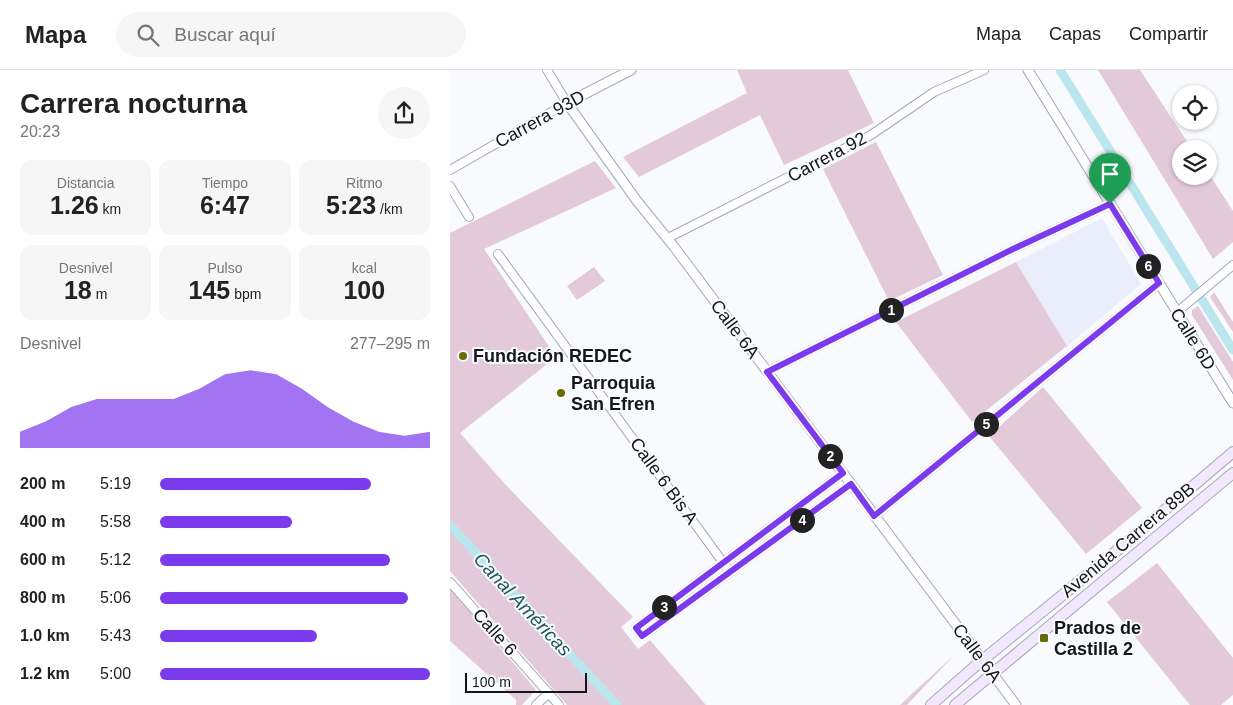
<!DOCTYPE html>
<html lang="es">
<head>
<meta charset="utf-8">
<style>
	:root { --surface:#fff; --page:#f6f6f6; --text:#222; --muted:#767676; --line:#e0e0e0; --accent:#7c3aed }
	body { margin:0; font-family:Helvetica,sans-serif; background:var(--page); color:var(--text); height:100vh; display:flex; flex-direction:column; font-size:19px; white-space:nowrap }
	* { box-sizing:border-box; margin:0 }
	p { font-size:16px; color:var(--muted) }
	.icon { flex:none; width:28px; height:28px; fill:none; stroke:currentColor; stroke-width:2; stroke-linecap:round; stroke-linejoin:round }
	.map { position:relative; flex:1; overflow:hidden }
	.sheet { display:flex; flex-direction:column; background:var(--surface); width:450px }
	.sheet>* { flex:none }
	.controls { position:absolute; left:722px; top:15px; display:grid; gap:10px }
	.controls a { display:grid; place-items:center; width:45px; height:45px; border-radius:50%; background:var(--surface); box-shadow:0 1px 4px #0004; font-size:25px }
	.scale { position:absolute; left:15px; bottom:12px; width:122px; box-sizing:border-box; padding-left:5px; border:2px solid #15161c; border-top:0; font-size:14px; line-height:18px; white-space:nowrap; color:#15161c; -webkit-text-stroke:4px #f9fafd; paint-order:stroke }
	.pin { position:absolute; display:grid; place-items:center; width:42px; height:42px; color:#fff; margin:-51px -21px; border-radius:50% 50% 50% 0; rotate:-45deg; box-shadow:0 0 5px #0007 }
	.pin .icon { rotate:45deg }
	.km { position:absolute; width:25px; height:25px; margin:-12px; border-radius:50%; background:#222; color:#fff; font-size:14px; line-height:25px; text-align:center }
	.round { display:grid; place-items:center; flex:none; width:52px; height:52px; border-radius:26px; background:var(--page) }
	.overview { display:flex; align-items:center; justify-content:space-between; height:85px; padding:0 20px }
	h1 { font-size:28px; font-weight:700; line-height:38px }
	.metrics { display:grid; grid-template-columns:repeat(3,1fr); gap:8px; height:85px; padding:5px 20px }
	.metrics div { display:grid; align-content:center; border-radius:12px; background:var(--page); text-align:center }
	.metrics b { font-size:25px; font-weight:700 }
	.metrics small { font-size:14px; font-weight:400 }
	.metrics p { font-size:14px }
	.chart { height:140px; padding:10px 20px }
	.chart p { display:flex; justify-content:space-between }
	.chart svg { width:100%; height:90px; margin-top:5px; fill:var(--accent); opacity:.7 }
	ul { padding:0 20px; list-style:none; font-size:16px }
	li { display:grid; grid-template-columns:80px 60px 1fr; align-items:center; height:38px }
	li i { height:12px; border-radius:6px; background:var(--accent) }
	header { display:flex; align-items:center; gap:30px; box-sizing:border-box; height:70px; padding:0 25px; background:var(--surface); border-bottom:1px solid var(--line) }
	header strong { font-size:24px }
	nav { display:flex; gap:28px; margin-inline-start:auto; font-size:18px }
	.search { width:350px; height:45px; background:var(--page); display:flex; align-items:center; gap:12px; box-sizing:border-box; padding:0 18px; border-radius:28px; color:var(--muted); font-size:19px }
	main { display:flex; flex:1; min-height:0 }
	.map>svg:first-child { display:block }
	.built { fill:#eaeefc }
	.green { fill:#e2cada }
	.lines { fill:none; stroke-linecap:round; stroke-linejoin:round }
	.canal { stroke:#bbe6ed; stroke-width:9 }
	.minor-casing { stroke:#a5a9b7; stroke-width:10 }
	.tertiary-casing { stroke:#a5a9b7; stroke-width:11 }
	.secondary-casing { stroke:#a5a9b7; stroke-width:12 }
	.minor { stroke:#fff; stroke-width:8 }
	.tertiary { stroke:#fff; stroke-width:9 }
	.secondary { stroke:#f2e8fd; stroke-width:10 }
	.route-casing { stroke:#fff; stroke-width:10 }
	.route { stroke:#7c3aed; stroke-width:6 }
	.poi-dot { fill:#696907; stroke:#f9fafd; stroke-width:2 }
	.labels { text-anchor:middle; stroke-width:4; stroke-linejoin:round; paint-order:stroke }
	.street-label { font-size:18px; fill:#15161c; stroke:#f9fafd }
	.poi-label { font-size:18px; font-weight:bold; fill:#15161c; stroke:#f9fafd; text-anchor:start }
	.water-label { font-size:19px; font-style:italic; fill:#1e5860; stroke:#f9fafd }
</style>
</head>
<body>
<header>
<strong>Mapa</strong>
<div class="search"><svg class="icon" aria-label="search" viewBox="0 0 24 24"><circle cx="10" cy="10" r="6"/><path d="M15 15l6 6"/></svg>Buscar aquí</div>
<nav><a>Mapa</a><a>Capas</a><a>Compartir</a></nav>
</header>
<main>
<section class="sheet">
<div class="overview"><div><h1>Carrera nocturna</h1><p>20:23</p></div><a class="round"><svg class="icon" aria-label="share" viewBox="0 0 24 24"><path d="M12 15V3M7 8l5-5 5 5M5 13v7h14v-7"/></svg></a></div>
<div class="metrics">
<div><p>Distancia</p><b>1.26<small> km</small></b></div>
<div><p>Tiempo</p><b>6:47</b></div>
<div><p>Ritmo</p><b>5:23<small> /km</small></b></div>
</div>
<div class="metrics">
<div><p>Desnivel</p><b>18<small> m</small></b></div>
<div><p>Pulso</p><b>145<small> bpm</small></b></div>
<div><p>kcal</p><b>100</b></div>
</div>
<div class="chart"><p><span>Desnivel</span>277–295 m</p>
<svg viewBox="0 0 160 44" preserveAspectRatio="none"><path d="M0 44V36L10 31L20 24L30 20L40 20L50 20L60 20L70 15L80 8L90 6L100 8L110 15L120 24L130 31L140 36L150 38L160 36V44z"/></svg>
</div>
<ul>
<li><b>200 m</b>5:19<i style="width:78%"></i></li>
<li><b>400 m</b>5:58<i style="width:49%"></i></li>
<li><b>600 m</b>5:12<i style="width:85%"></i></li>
<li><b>800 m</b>5:06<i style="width:92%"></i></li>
<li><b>1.0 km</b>5:43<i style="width:58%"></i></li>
<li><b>1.2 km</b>5:00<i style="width:100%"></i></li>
</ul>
</section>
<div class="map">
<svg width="783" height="635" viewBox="0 0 783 635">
	<rect width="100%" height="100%" fill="#f9fafd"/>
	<path class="built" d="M 652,148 L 691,214 L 617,276 L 566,192 Z"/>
	<path class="green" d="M 287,0 L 398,0 L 424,53 L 334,95 L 310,45 L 189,107 L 173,87 L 297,23 Z
		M 648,0 L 690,0 L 742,79 L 731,79 L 731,106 L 759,106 L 759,104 L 783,141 L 783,172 L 763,189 Z
		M 426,72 L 493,205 L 439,231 L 373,99 Z
		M 145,91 L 166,118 L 34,179 L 106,287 L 10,363 L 54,413 L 183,547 L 171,557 L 188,579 L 200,570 L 256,635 L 117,635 L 0,501 L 0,163 Z
		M 566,192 L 617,276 L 522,352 L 446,252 Z
		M 144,197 L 155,211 L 127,230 L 117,216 Z
		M 764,222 L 783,252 L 783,262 L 760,227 Z
		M 748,236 L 783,292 L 783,310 L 742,245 L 742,240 Z
		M 593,317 L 692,438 L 636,484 L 539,366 Z
		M 707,493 L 783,588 L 783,625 L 771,635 L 740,635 L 657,532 Z
		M 0,518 L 86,620 L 72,635 L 66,635 L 66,630 L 0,571 Z
		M 505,584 L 457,635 L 450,635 Z"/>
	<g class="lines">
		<path class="canal" d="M 610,0 L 783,280
			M 0,455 L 167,635"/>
		<g class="minor-casing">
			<path id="minor" d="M 0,100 L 117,33 L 97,0
				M 0,116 L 19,147
				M 218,168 L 421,65 L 484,22 L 534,0
				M 48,184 L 280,502
				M 727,242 L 783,195
				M 317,302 L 563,179 L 660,134
				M 393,403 L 186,558 L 192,566 L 401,414
				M 424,446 L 709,213
				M 0,512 L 109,635
				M 86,635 L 99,623"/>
		</g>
		<g class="tertiary-casing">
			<path id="tertiary" d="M 181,0 L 117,33 L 187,131 L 225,178 L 566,635
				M 578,0 L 783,333"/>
		</g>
		<g class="secondary-casing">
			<path id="secondary" d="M 481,635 L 523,598 L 669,479 L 783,382
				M 505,635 L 783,403"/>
		</g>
		<use href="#minor" class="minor"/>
		<use href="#tertiary" class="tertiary"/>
		<use href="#secondary" class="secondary"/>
	</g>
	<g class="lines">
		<g class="route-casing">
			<path id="route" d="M 660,134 L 709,213 L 424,446 L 401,414 L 192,566 L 186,558 L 393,403 L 317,302 L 563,179 Z"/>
		</g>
		<use href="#route" class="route"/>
	</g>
	<g class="poi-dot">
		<circle cx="13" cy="286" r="5"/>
		<circle cx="111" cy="323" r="5"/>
		<rect x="589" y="563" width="10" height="10" rx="2.5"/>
	</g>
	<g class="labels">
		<g class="street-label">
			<text transform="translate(90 49) rotate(-29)" y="6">Carrera 93D</text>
			<text transform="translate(377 87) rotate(-28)" y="6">Carrera 92</text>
			<text transform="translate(285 259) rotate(53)" y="6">Calle 6A</text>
			<text transform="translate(743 269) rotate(58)" y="6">Calle 6D</text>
			<text transform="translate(214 411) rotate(54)" y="6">Calle 6 Bis A</text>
			<text transform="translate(678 470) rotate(-40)" y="6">Avenida Carrera 89B</text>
			<text transform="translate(45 562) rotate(48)" y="6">Calle 6</text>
			<text transform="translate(527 583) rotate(53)" y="6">Calle 6A</text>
		</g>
		<g class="poi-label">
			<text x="23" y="292">Fundación REDEC</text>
			<text x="121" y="319">Parroquia<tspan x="121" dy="21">San Efren</tspan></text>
			<text x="604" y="564">Prados de<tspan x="604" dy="21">Castilla 2</tspan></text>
		</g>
		<g class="water-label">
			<text transform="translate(73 534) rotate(47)" y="7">Canal Américas</text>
		</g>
	</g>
</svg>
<div class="controls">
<a><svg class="icon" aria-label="locate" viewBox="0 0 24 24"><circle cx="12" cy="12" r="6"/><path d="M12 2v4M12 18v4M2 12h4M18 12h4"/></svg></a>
<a><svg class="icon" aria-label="layers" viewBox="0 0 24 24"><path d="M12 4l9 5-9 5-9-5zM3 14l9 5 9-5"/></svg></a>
</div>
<div class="scale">100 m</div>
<div class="pin" style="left:660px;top:134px;background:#1e9e55"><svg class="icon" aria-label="arrive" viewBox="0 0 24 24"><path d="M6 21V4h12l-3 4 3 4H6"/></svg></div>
<b class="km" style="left:441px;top:240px">1</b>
<b class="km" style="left:380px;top:386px">2</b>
<b class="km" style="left:214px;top:537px">3</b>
<b class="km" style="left:352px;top:450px">4</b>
<b class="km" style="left:536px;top:354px">5</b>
<b class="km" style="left:698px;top:196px">6</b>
</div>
</main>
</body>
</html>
